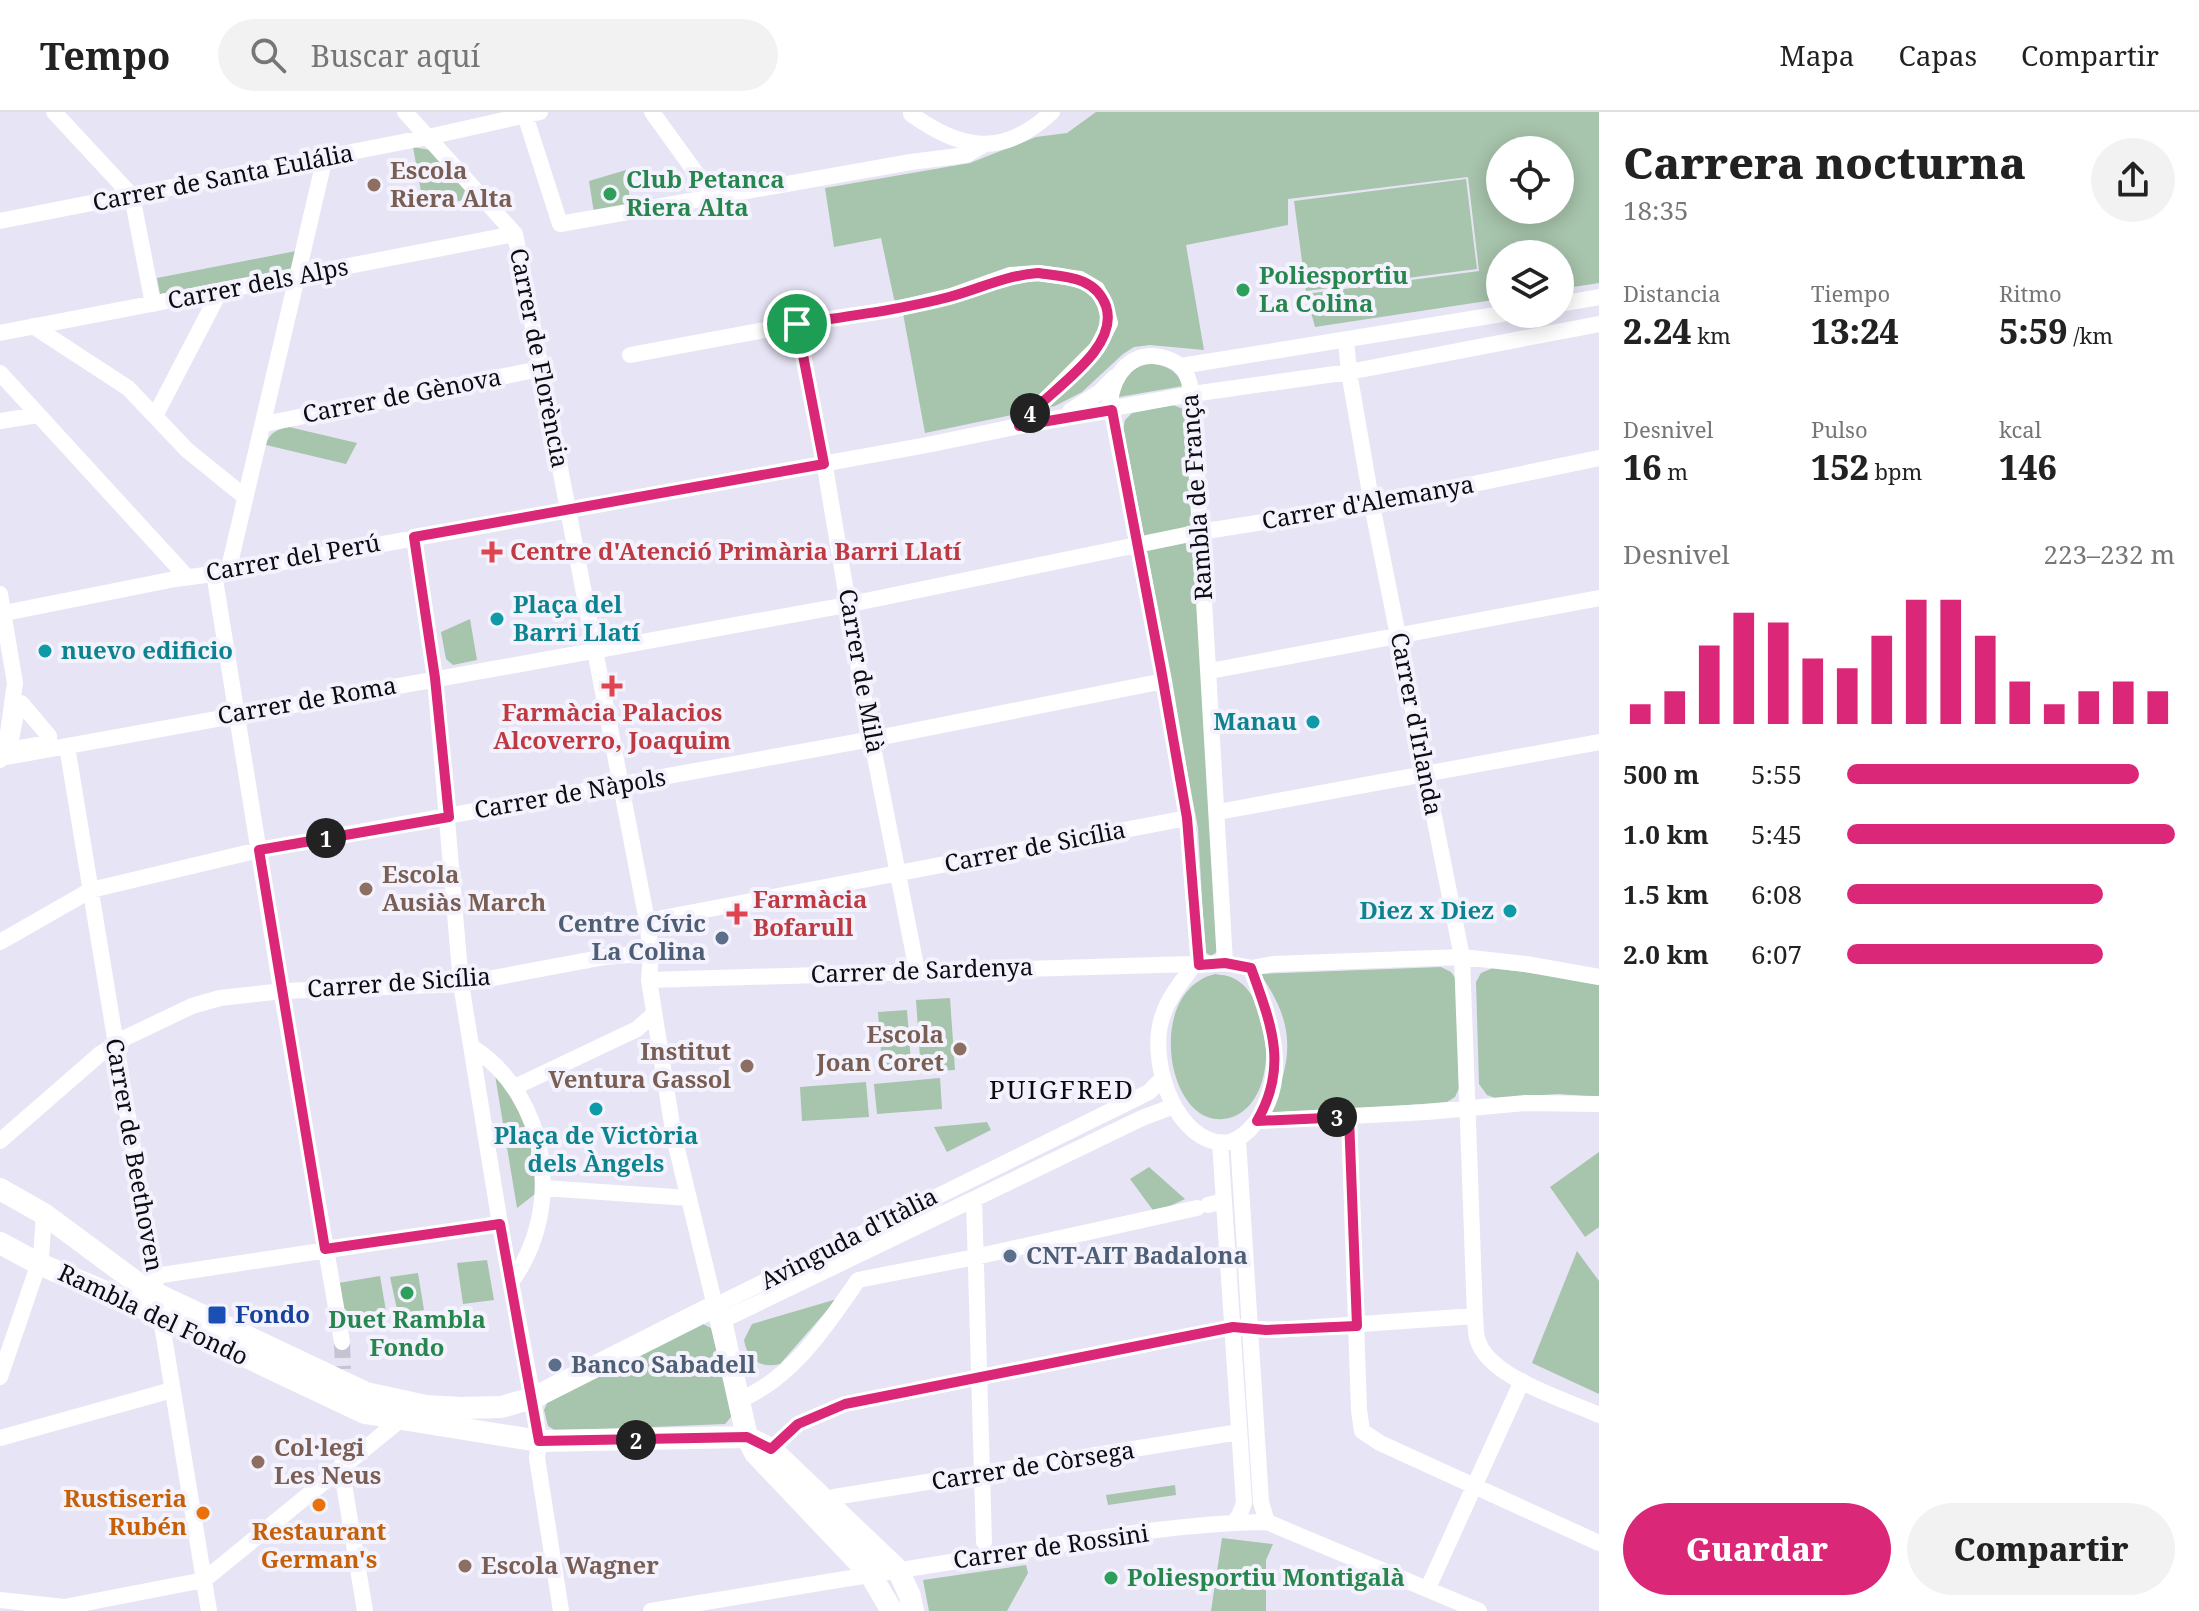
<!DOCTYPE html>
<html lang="es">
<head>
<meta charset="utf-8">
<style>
	:root { --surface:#fff; --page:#f2f2f2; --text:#222; --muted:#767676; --line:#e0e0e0; --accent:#db2777 }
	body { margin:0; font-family:"Noto Serif",serif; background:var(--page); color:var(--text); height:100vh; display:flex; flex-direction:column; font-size:30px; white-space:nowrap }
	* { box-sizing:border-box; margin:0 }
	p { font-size:26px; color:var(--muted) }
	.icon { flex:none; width:44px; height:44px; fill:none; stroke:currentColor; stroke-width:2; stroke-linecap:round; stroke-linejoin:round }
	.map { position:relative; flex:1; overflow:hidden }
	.details { display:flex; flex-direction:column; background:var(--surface); width:600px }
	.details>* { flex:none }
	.tools { position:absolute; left:1486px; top:24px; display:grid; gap:16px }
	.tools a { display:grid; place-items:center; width:88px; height:88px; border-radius:50%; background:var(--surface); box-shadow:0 4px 20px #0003; font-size:40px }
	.pin { position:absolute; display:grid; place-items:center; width:68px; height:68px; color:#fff; margin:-34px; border:4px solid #fff; border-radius:50%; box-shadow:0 2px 8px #0007 }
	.km { position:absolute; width:40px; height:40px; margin:-20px; border-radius:50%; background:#222; color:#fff; font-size:22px; line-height:40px; text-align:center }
	.round { display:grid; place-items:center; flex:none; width:84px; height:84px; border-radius:42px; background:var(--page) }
	.summary { display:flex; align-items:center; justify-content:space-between; height:136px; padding:0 24px }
	h1 { font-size:44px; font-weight:800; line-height:60px }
	.metrics { display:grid; grid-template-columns:repeat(3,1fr); gap:12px; height:136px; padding:8px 24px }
	.metrics div { display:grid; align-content:center }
	.metrics b { font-size:34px; font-weight:800 }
	.metrics small { font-size:22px; font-weight:400 }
	.metrics p { font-size:22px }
	.chart { height:224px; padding:16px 24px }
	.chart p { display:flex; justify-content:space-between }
	.chart svg { width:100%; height:144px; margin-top:8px; stroke:var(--accent); stroke-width:6 }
	.action { display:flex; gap:16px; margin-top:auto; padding:16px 24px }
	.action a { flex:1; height:92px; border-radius:48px; background:var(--accent); color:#fff; font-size:32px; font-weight:800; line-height:92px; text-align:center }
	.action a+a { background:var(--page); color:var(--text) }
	ul { padding:0 24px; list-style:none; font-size:26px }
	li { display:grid; grid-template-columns:128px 96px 1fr; align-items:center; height:60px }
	li i { height:20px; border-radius:10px; background:var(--accent) }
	header { display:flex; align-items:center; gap:48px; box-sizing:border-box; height:112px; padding:0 40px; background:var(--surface); border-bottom:2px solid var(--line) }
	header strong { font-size:38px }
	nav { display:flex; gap:44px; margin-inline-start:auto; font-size:28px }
	.search { width:560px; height:72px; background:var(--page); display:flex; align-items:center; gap:20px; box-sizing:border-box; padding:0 28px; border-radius:44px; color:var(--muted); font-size:30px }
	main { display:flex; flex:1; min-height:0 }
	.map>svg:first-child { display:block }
	.green { fill:#a7c4ac; fill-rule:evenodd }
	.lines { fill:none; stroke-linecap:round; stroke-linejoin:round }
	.street-tunnel { stroke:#c6c4d3; stroke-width:16; stroke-dasharray:16 8; stroke-linecap:butt }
	.street { stroke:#fff; stroke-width:16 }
	.secondary { stroke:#fff; stroke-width:22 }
	.route-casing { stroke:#fff; stroke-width:16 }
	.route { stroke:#db2777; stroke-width:10 }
	.education-dot { fill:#8d6e63; stroke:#f4f3fd; stroke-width:3 }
	.leisure-dot { fill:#2e9e5b; stroke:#f4f3fd; stroke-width:3 }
	.health-dot { fill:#e0444e; stroke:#f4f3fd; stroke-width:3 }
	.culture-dot { fill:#0f9aa8; stroke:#f4f3fd; stroke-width:3 }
	.service-dot { fill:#5c6f8a; stroke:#f4f3fd; stroke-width:3 }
	.transit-dot { fill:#1a4fb4; stroke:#f4f3fd; stroke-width:3 }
	.food-dot { fill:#e8710a; stroke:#f4f3fd; stroke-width:3 }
	.labels { text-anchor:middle; stroke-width:8; stroke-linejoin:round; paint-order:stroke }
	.education-label { font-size:24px; font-weight:bold; fill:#785e54; stroke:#f4f3fd; text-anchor:start }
	.street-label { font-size:24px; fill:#0c0b11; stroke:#f4f3fd }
	.leisure-label { font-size:24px; font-weight:bold; fill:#27864d; stroke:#f4f3fd; text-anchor:start }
	.health-label { font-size:24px; font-weight:bold; fill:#be3a42; stroke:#f4f3fd; text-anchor:start }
	.culture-label { font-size:24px; font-weight:bold; fill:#0d838f; stroke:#f4f3fd; text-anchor:start }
	.service-label { font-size:24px; font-weight:bold; fill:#4e5e75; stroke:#f4f3fd; text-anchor:start }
	.transit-label { font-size:24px; font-weight:bold; fill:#164399; stroke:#f4f3fd; text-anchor:start }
	.food-label { font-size:24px; font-weight:bold; fill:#c56008; stroke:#f4f3fd; text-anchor:end }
	.neighbourhood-label { font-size:26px; letter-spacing:2px; fill:#0c0b11; stroke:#f4f3fd }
</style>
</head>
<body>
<header>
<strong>Tempo</strong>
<div class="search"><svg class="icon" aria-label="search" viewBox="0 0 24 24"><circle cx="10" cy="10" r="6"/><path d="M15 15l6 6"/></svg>Buscar aquí</div>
<nav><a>Mapa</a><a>Capas</a><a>Compartir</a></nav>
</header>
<main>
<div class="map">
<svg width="1599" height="1499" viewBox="0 0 1599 1499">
	<rect width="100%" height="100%" fill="#e7e5f5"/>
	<path class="green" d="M 1096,0 L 1599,0 L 1599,171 L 1560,177 L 1560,142 L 1500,142 L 1500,187 L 1315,215 L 1306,182 L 1479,159 L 1468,65 L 1288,87 L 1288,113 L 1186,133 L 1204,238 L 1150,233 L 1134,235 L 1123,242 L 1082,280 L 1055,294 L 925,321 L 902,196 L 894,187 L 881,126 L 834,135 L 825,76 L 970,51 L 1036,25 L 1067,21 ZM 1500,38 L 1560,38 L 1560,98 L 1500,98 Z
		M 413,35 L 430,38 L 473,86 L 424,96 Z
		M 626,58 L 631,95 L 594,101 L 589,69 Z
		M 1466,67 L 1477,157 L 1306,179 L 1294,89 Z
		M 296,139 L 293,156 L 160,182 L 157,166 Z
		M 1145,251 C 1162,252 1177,256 1183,274 L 1119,285 C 1121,266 1128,260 1145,251 Z
		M 1173,293 L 1183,297 L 1187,304 L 1218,839 L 1211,844 L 1205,840 L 1198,716 L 1123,319 L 1125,308 L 1132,301 Z
		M 289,315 L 357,331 L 346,352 L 266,333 C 269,321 277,317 289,315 Z
		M 470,507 L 477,548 L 453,553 L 446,547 L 441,520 Z
		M 1441,855 L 1451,860 L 1456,867 L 1459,976 L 1455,985 L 1447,990 L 1268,1004 C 1293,948 1297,914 1260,862 Z
		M 1493,856 L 1572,866 L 1599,873 L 1599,985 L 1558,982 L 1495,986 L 1487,983 L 1479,972 L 1476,870 L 1481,861 Z
		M 1215,862 C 1221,863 1227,863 1233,866 C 1277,886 1281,1001 1223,1007 C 1166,1013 1145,879 1215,862 Z
		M 950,886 L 955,958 L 921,960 L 916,888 Z
		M 907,898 L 911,951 L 882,953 L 878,900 Z
		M 494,957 L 530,1016 L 539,1079 L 517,1096 Z
		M 940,966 L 942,997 L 877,1002 L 874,972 Z
		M 866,970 L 869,1005 L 802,1009 L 800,975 Z
		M 987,1010 L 991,1018 L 947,1040 L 934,1015 Z
		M 1599,1040 L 1599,1115 L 1585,1125 L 1550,1075 Z
		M 1149,1055 L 1185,1087 L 1155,1101 L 1130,1067 Z
		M 1577,1139 L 1599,1169 L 1599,1282 L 1532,1251 Z
		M 487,1148 L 494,1188 L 463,1192 L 457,1151 Z
		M 418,1161 L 424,1198 L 398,1202 L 390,1165 Z
		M 380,1164 L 387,1205 L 346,1212 L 338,1171 Z
		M 837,1187 L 780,1252 C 760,1257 747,1247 744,1228 L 752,1212 Z
		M 703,1212 L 711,1216 L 731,1298 L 731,1305 L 725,1312 L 556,1319 L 548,1314 L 544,1298 L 548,1289 Z
		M 1175,1373 L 1176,1383 L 1108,1393 L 1106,1383 Z
		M 1222,1426 L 1273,1432 L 1266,1448 L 1266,1499 L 1211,1499 Z
		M 1026,1453 L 1028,1461 L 1007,1499 L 929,1499 L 923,1468 Z"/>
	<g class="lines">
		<path class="street-tunnel" d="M 342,1230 L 343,1257"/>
		<path class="street" d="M 54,0 L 132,84 L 153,192
			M 405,0 L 515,122
			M 524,0 L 560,112 L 911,50 L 966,43 L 983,33
			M 652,0 L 714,86
			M 911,2 C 962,39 1004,45 1052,0
			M 0,109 L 428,25 L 540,0
			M 515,122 L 647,809 L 651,841 L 649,868 L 674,1025 L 715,1194 L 1149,980 L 1163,966
			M 1560,192 L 1599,185
			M 797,212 L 826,361 L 866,599 L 917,859
			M 33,214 L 128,276 L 187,338 L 245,385
			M 0,221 L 515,122
			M 1346,229 L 1349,260 L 1372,393 L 1462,845 L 1475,1204 C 1476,1212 1475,1222 1478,1229 C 1490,1266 1566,1288 1599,1303
			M 630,243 L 797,212 L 896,197 L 951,184 L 1010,163 L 1038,161 L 1080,167 L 1097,177 L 1105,192 L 1110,211 L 1097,236 L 1019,314
			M 1181,254 L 1502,202
			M 0,261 L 187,465
			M 1070,299 L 1100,280 L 1115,265
			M 155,304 L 220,179
			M 0,309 L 38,303
			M 264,312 L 540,257
			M 414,425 L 435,566 L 461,872 L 500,1112 L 533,1286 L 539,1329 L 537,1346 L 561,1499
			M 228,460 L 325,45
			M 214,461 L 278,859 L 342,1230
			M 0,482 L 15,571 L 8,621 L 0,648
			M 0,502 L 175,467 L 228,460 L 927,333 L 1058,306 L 1192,282 L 1349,260 L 1599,212
			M 1210,559 L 1599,486
			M 18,591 L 21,591 L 49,624 L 49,631 L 9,638 Z
			M 67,634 L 209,1499
			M 1,646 L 841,494 L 1200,420 L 1372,393 L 1599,346
			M 1218,700 L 1599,630
			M 647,809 L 1187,706
			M 0,830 L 91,778 L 259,738 L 872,627 L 1164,569
			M 1194,853 C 1182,869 1168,886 1162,906 C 1149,945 1171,1020 1216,1030 C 1230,1033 1239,1027 1249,1018 C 1295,972 1270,909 1251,856
			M 1199,853 L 1187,706 L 1164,569 L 1110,290 C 1113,262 1131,239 1161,245 C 1170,247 1178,250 1184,258 C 1189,265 1190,274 1192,282 L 1225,851
			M 649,868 L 1225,851 L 1251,856 L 1273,852 L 1462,845 L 1526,852 L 1599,865
			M 472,935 C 549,984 565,1098 511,1170
			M 515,975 L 637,917 L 654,902
			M 1349,1005 L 1359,1298 L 1362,1319 L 1380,1331 L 1599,1431
			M 1257,1009 L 1427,1000 L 1526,991 L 1599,992
			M 1238,1028 L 1261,1390 L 1267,1410
			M 0,1029 L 100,942 L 127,925 L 192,894 L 220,886 L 283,879 L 461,872 L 605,845 L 651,841
			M 1220,1030 L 1244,1391 L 1239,1404 L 1233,1411
			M 543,1076 L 689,1086
			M 974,1087 L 984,1430
			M 1208,1093 L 1224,1089
			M 155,1164 L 500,1112
			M 721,1209 L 1142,1006 L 1174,994
			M 0,1265 L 41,1145 L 44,1102
			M 739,1288 C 792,1267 827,1213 858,1168 L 975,1145 L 1197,1096
			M 0,1326 L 172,1278
			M 771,1337 L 798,1312 L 845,1292 L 1233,1215 L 1276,1218 L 1475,1204
			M 341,1354 L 365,1499
			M 829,1391 L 834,1385 L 1239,1320
			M 1428,1476 L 1522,1269
			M 0,1488 L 64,1495 L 204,1468 L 400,1308
			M 651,1499 C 770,1479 888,1460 1007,1441 C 1093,1427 1180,1411 1267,1410 L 1479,1499"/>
		<path class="secondary" d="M 0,1077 L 44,1102 L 144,1176 L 366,1281 L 426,1294 L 461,1296 L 501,1295 L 533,1286 L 715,1194 L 721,1209 L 747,1325 L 755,1341 L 870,1462 L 892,1499
			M 0,1131 L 37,1151 L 143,1196 L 365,1301 L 539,1329 L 747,1325 L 771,1337 L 898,1458 L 910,1484 L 913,1499"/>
	</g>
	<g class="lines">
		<g class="route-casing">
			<path id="route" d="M 1038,161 C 1065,165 1095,164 1106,194 C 1121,240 1042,282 1019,314 L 1112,298 L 1161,557 L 1187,706 L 1199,853 L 1225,851 L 1251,856 C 1271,912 1289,954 1257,1009 L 1349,1005 L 1357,1214 L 1266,1218 L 1233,1215 L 845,1292 L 798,1312 L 771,1337 L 747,1325 L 539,1329 L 500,1112 L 325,1137 L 259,738 L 449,705 L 435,566 L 414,425 L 824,352 L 797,212 C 848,204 899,198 949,185 C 982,176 1003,164 1038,161 Z"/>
		</g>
		<use href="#route" class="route"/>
	</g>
	<g class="education-dot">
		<circle cx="374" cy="73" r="8"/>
		<circle cx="366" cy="777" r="8"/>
		<circle cx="960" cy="937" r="8"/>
		<circle cx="747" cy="954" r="8"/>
		<circle cx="258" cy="1350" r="8"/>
		<circle cx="465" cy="1454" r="8"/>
	</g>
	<g class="leisure-dot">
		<circle cx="610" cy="82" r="8"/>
		<circle cx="1243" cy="178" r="8"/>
		<circle cx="407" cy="1181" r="8"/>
		<circle cx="1111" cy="1466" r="8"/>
	</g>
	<g class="health-dot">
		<path d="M488 428h8v8h8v8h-8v8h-8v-8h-8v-8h8z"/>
		<path d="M608 562h8v8h8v8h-8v8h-8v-8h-8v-8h8z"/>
		<path d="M733 790h8v8h8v8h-8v8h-8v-8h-8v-8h8z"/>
	</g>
	<g class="culture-dot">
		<circle cx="497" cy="507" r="8"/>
		<circle cx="45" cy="539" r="8"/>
		<circle cx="1313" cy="610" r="8"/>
		<circle cx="1510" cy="799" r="8"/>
		<circle cx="596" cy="997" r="8"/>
	</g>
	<g class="service-dot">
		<circle cx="722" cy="826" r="8"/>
		<circle cx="1010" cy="1144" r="8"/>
		<circle cx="555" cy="1253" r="8"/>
	</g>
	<rect class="transit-dot" x="207" y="1193" width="20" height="20" rx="4"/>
	<g class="food-dot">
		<circle cx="319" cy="1393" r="8"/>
		<circle cx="203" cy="1401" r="8"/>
	</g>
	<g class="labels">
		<g class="education-label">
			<text x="390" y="67">Escola<tspan x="390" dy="28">Riera Alta</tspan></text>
			<text x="382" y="771">Escola<tspan x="382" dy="28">Ausiàs March</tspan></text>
			<text x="944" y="931" text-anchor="end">Escola<tspan x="944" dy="28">Joan Coret</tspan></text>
			<text x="731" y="948" text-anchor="end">Institut<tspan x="731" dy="28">Ventura Gassol</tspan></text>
			<text x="274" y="1344">Col·legi<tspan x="274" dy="28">Les Neus</tspan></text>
			<text x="481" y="1462">Escola Wagner</text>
		</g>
		<g class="street-label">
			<text transform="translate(223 66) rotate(-11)" y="8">Carrer de Santa Eulália</text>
			<text transform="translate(258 172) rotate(-11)" y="8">Carrer dels Alps</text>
			<text transform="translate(539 246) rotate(79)" y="8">Carrer de Florència</text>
			<text transform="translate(402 284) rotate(-11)" y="8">Carrer de Gènova</text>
			<text transform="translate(1197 385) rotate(-94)" y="8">Rambla de França</text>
			<text transform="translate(1368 391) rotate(-10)" y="8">Carrer d'Alemanya</text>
			<text transform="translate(293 446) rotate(-10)" y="8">Carrer del Perú</text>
			<text transform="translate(861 559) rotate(80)" y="8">Carrer de Milà</text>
			<text transform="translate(307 589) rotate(-10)" y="8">Carrer de Roma</text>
			<text transform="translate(1416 612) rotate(79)" y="8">Carrer d'Irlanda</text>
			<text transform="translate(570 682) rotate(-10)" y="8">Carrer de Nàpols</text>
			<text transform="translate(1035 735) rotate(-11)" y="8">Carrer de Sicília</text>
			<text transform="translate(922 859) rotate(-2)" y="8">Carrer de Sardenya</text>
			<text transform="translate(399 871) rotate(-4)" y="8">Carrer de Sicília</text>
			<text transform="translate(134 1043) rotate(80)" y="8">Carrer de Beethoven</text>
			<text transform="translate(849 1127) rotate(-27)" y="8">Avinguda d'Itàlia</text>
			<text transform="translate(153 1203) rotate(25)" y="8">Rambla del Fondo</text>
			<text transform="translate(1033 1354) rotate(-9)" y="8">Carrer de Còrsega</text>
			<text transform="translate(1051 1435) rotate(-8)" y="8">Carrer de Rossini</text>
		</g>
		<g class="leisure-label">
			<text x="626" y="76">Club Petanca<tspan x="626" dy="28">Riera Alta</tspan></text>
			<text x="1259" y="172">Poliesportiu<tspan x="1259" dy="28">La Colina</tspan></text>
			<text x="407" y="1216" text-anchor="middle">Duet Rambla<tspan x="407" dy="28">Fondo</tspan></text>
			<text x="1127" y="1474">Poliesportiu Montigalà</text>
		</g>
		<g class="health-label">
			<text x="510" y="448">Centre d'Atenció Primària Barri Llatí</text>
			<text x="612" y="609" text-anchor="middle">Farmàcia Palacios<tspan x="612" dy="28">Alcoverro, Joaquim</tspan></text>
			<text x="753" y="796">Farmàcia<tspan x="753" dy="28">Bofarull</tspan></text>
		</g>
		<g class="culture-label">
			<text x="513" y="501">Plaça del<tspan x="513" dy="28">Barri Llatí</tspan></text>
			<text x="61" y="547">nuevo edificio</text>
			<text x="1297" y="618" text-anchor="end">Manau</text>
			<text x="1494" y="807" text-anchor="end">Diez x Diez</text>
			<text x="596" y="1032" text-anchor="middle">Plaça de Victòria<tspan x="596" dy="28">dels Àngels</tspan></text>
		</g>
		<g class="service-label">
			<text x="706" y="820" text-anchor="end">Centre Cívic<tspan x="706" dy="28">La Colina</tspan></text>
			<text x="1026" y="1152">CNT-AIT Badalona</text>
			<text x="571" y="1261">Banco Sabadell</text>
		</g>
		<g class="transit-label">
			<text x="235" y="1211">Fondo</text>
		</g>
		<g class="food-label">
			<text x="187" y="1395">Rustiseria<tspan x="187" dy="28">Rubén</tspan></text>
			<text x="319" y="1428" text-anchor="middle">Restaurant<tspan x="319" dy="28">German's</tspan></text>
		</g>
		<g class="neighbourhood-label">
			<text x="1062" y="987">PUIGFRED</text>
		</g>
	</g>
</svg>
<div class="tools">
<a><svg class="icon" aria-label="locate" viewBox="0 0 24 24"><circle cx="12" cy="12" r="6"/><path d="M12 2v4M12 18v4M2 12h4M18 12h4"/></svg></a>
<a><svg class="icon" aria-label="layers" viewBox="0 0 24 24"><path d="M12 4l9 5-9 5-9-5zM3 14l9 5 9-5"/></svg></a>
</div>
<div class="pin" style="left:797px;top:212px;background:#1e9e55"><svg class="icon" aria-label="arrive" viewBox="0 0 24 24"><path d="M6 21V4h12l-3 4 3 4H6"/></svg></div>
<b class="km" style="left:326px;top:726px">1</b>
<b class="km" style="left:636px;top:1328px">2</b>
<b class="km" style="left:1337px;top:1005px">3</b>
<b class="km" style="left:1030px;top:301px">4</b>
</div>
<section class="details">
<div class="summary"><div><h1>Carrera nocturna</h1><p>18:35</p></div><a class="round"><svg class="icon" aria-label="share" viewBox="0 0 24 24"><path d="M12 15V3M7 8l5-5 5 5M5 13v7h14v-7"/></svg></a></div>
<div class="metrics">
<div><p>Distancia</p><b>2.24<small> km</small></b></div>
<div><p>Tiempo</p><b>13:24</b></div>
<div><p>Ritmo</p><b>5:59<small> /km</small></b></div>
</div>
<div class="metrics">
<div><p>Desnivel</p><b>16<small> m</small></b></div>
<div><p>Pulso</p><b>152<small> bpm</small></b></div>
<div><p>kcal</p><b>146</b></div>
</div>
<div class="chart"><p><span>Desnivel</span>223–232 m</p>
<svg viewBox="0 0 160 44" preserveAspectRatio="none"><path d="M5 44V38M15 44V34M25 44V20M35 44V10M45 44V13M55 44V24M65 44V27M75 44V17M85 44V6M95 44V6M105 44V17M115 44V31M125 44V38M135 44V34M145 44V31M155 44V34"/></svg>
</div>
<ul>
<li><b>500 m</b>5:55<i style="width:89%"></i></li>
<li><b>1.0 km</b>5:45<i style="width:100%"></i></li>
<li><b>1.5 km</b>6:08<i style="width:78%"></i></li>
<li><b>2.0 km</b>6:07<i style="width:78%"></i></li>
</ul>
<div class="action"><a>Guardar</a><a>Compartir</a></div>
</section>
</main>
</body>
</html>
